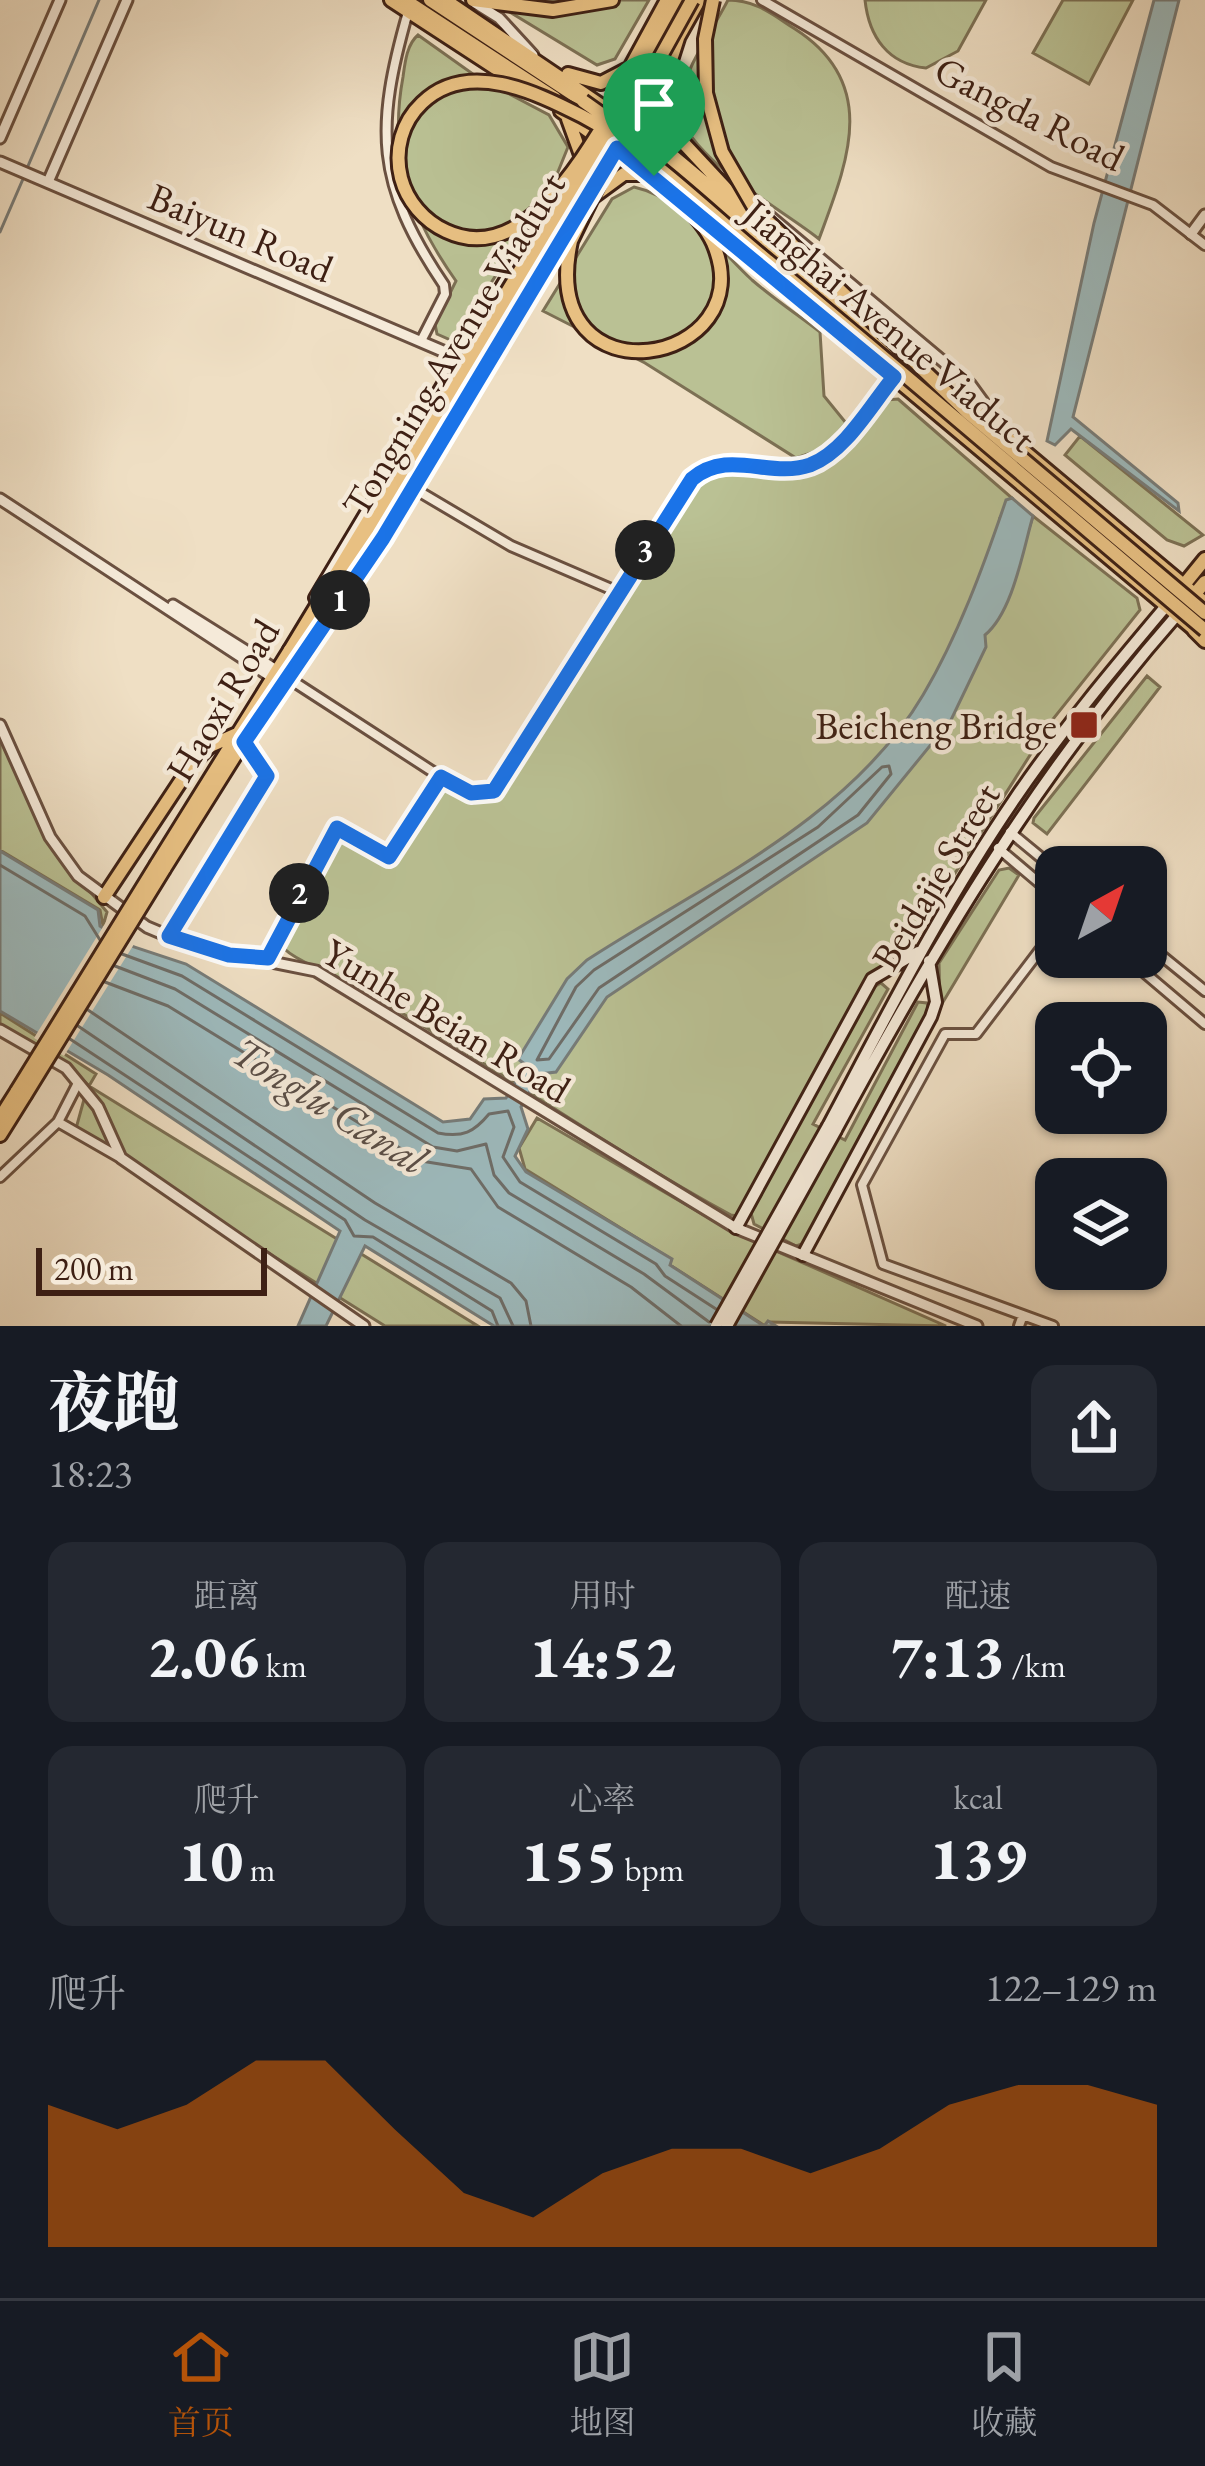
<!DOCTYPE html>
<html lang="zh">
<head>
<meta charset="utf-8">
<style>
	:root { --surface:#171b24; --page:#242831; --text:#f1f3f6; --muted:#9ea1a6; --line:#363941; --accent:#b45309 }
	body { margin:0; font-family:"EB Garamond","Noto Serif SC",serif; background:var(--page); color:var(--text); height:100vh; display:flex; flex-direction:column; font-size:45px; white-space:nowrap }
	* { box-sizing:border-box; margin:0 }
	p { font-size:39px; color:var(--muted) }
	.icon { flex:none; width:66px; height:66px; fill:none; stroke:currentColor; stroke-width:2; stroke-linecap:round; stroke-linejoin:round }
	.map { position:relative; height:1326px; overflow:hidden }
	.side { display:flex; flex-direction:column; background:var(--surface); flex:1 }
	.side>* { flex:none }
	.needle { width:78px; rotate:40deg }
	.buttons { position:absolute; left:1035px; top:846px; display:grid; gap:24px }
	.buttons a { display:grid; place-items:center; width:132px; height:132px; border-radius:24px; background:var(--surface); box-shadow:0 3px 9px #0004; font-size:60px }
	.scale { position:absolute; left:36px; bottom:30px; width:231px; box-sizing:border-box; padding-left:12px; border:6px solid #3e2014; border-top:0; font-size:33px; line-height:42px; white-space:nowrap; color:#3e2014; -webkit-text-stroke:9px #f5ead9; paint-order:stroke }
	.pin { position:absolute; display:grid; place-items:center; width:102px; height:102px; color:#fff; margin:-123px -51px; border-radius:50% 50% 50% 0; rotate:-45deg; box-shadow:0 0 12px #0007 }
	.pin .icon { rotate:45deg }
	.km { position:absolute; width:60px; height:60px; margin:-30px; border-radius:50%; background:#222; color:#fff; font-size:33px; line-height:60px; text-align:center }
	.round { display:grid; place-items:center; flex:none; width:126px; height:126px; border-radius:24px; background:var(--page) }
	.overview { display:flex; align-items:center; justify-content:space-between; height:204px; padding:0 48px }
	h1 { font-size:66px; font-weight:800; line-height:90px }
	.metrics { display:grid; grid-template-columns:repeat(3,1fr); gap:18px; height:204px; padding:12px 48px }
	.metrics div { display:grid; align-content:center; border-radius:24px; background:var(--page); text-align:center }
	.metrics b { font-size:60px; font-weight:800 }
	.metrics small { font-size:33px; font-weight:400 }
	.metrics p { font-size:33px }
	.chart { height:336px; padding:24px 48px }
	.chart p { display:flex; justify-content:space-between }
	.chart svg { width:100%; height:216px; margin-top:12px; fill:var(--accent); opacity:.7 }
	.tabs { display:flex; justify-content:space-around; align-items:center; height:168px; border-top:3px solid var(--line); background:var(--surface); font-size:33px; color:var(--muted) }
	.tabs a { display:grid; justify-items:center; gap:6px }
	.tabs .selected { color:var(--accent) }
	.map>svg:first-child { display:block }
	.green { fill:#bac194; stroke:#7c7054; stroke-width:3 }
	.water { fill:#9dbabd; stroke:#777c79; stroke-width:3 }
	.pier { fill:#efdfc4 }
	.lines { fill:none; stroke-linecap:round; stroke-linejoin:round }
	.shore { stroke:#6e6d68; stroke-width:3 }
	.stream { stroke:#777c79; stroke-width:3 }
	.minor-casing { stroke:#6a5040; stroke-width:14 }
	.tertiary-casing { stroke:#6a5040; stroke-width:15 }
	.secondary-casing { stroke:#3e2014; stroke-width:16 }
	.primary-casing { stroke:#3e2014; stroke-width:18 }
	.trunk-casing { stroke:#3e2014; stroke-width:18 }
	.minor { stroke:#f5ead9; stroke-width:8 }
	.tertiary { stroke:#f5ead9; stroke-width:9 }
	.secondary { stroke:#f5ead9; stroke-width:10 }
	.primary { stroke:#e8c082; stroke-width:12 }
	.trunk { stroke:#e8c082; stroke-width:12 }
	.secondary-bridge-casing { stroke:#3e2014; stroke-width:16; stroke-linecap:butt }
	.primary-bridge-casing { stroke:#3e2014; stroke-width:18; stroke-linecap:butt }
	.trunk-bridge-casing { stroke:#3e2014; stroke-width:18; stroke-linecap:butt }
	.secondary-bridge { stroke:#f5ead9; stroke-width:10 }
	.primary-bridge { stroke:#e8c082; stroke-width:12 }
	.trunk-bridge { stroke:#e8c082; stroke-width:12 }
	.route-casing { stroke:#fff; stroke-width:24 }
	.route { stroke:#1a73e8; stroke-width:15 }
	.poi-dot { fill:#8f2418; stroke:#f5ead9; stroke-width:4.5 }
	.labels { text-anchor:middle; stroke-width:9; stroke-linejoin:round; paint-order:stroke }
	.street-label { font-size:39px; fill:#3e2014; stroke:#f5ead9 }
	.poi-label { font-size:39px; fill:#3e2014; stroke:#f5ead9; text-anchor:end }
	.water-label { font-size:42px; font-style:italic; fill:#5a4e47; stroke:#f5ead9 }
</style>
</head>
<body>
<div class="map">
<svg width="1205" height="1326" viewBox="0 0 1205 1326">
	<rect width="100%" height="100%" fill="#efdfc4"/>
	<filter id="stains"><feTurbulence type="fractalNoise" baseFrequency=".00167" numOctaves="4"/><feColorMatrix values="0 0 0 0 .2 0 0 0 0 .09 0 0 0 0 .02 0 0 0 .5 -.17"/></filter>
	<radialGradient id="worn" r=".72"><stop offset=".6" stop-color="#630" stop-opacity="0"/><stop offset="1" stop-color="#630" stop-opacity=".3"/></radialGradient>
	<path class="green" d="M 490,0 L 649,0 L 615,59 L 597,65 Z
		M 728,0 C 756,0 773,15 795,29 C 881,84 847,163 819,239 C 784,210 670,149 680,100 C 686,66 712,31 728,0 Z
		M 865,0 L 986,0 L 958,51 L 926,68 C 888,64 869,37 865,0 Z
		M 1063,0 L 1133,0 L 1089,84 L 1033,53 Z
		M 418,35 L 477,77 L 549,115 L 568,147 L 549,194 L 453,341 L 437,334 L 435,324 L 456,281 C 410,216 388,157 403,77 C 405,62 407,44 418,35 Z
		M 634,187 C 684,198 716,247 752,280 C 774,299 798,315 820,332 L 824,396 L 846,423 L 823,449 L 796,458 L 645,363 L 543,311 L 612,199 Z
		M 898,399 L 1012,498 L 1000,518 L 1026,538 L 1033,516 L 1137,598 L 1140,610 L 1053,719 L 905,952 L 873,972 L 737,1216 L 731,1215 C 604,1146 487,1061 361,989 C 343,979 290,959 282,946 L 284,934 L 340,834 L 394,861 L 442,785 L 473,803 L 506,791 L 694,488 C 732,455 779,491 822,470 C 848,457 868,422 886,400 Z
		M 1080,436 L 1203,535 L 1184,546 L 1167,540 L 1065,455 Z
		M 1147,676 L 1160,687 L 1047,834 L 1033,823 L 1034,818 Z
		M 0,733 L 45,837 L 107,912 L 103,926 L 100,910 L 0,850 Z
		M 1009,868 L 1019,875 L 940,1007 L 939,963 L 999,870 Z
		M 881,983 L 888,989 L 813,1124 L 845,1140 L 918,1002 L 927,1003 L 929,1011 L 805,1243 L 796,1246 L 754,1224 L 751,1213 L 872,988 Z
		M 0,1013 L 96,1074 L 89,1086 L 478,1326 L 385,1326 L 75,1132 L 88,1085 L 64,1061 L 0,1025 Z
		M 537,1118 L 733,1232 L 946,1326 L 769,1322 L 765,1326 L 670,1265 L 671,1259 L 525,1169 L 519,1148 Z"/>
	<path class="water" d="M 1154,0 L 1179,0 L 1073,417 L 1178,503 L 1179,511 L 1071,429 L 1055,445 L 1047,441 L 1094,223 Z
		M 1012,498 L 1033,516 C 1023,550 1013,612 985,635 L 986,647 L 951,720 L 867,823 L 607,997 L 556,1072 L 540,1074 L 521,1107 L 528,1129 L 515,1156 L 526,1172 L 672,1259 L 670,1265 L 764,1326 L 768,1321 L 776,1326 L 494,1326 L 365,1246 L 326,1326 L 298,1326 L 340,1231 L 108,1075 L 0,1011 L 0,851 L 98,910 L 100,926 L 134,947 L 186,964 L 443,1122 L 470,1119 L 484,1099 L 506,1098 L 526,1065 L 518,1059 L 567,979 L 587,960 C 704,884 850,819 923,695 C 958,636 984,565 1006,500 Z"/>
	<path class="pier" d="M 106,922 L 136,941 L 64,1056 L 34,1038 Z"/>
	<g class="lines">
		<path class="shore" d="M 882,767 L 889,766 L 891,774 L 858,815 L 599,988 L 549,1059 L 537,1060 L 576,987 L 594,970 L 818,827 Z
			M 0,865 L 85,916 L 100,940
			M 122,954 L 182,976 L 438,1133 C 463,1138 474,1132 489,1114 L 508,1111 L 514,1127 L 503,1157 L 520,1182 L 656,1264 L 665,1276 L 716,1309
			M 115,966 L 175,989 L 433,1147 L 457,1151 L 486,1144 L 494,1175 L 509,1193 L 644,1274 L 709,1322
			M 105,982 L 168,1006 L 421,1161 L 471,1169 L 498,1207 L 631,1287 L 681,1326
			M 88,1010 L 375,1203 L 511,1283 L 526,1301 L 531,1326
			M 78,1026 L 365,1220 L 500,1298 L 513,1326
			M 70,1039 L 345,1220 L 354,1236 L 373,1237 L 492,1311 L 498,1326"/>
		<path class="stream" d="M 28,166 L 99,0
			M 0,232 L 23,179"/>
		<g class="minor-casing">
			<path id="minor" d="M 762,0 L 1051,167 L 1153,205 L 1205,245
				M 408,12 C 375,128 375,183 444,285 L 445,294 L 421,341
				M 413,488 L 511,546 L 618,592
				M 285,676 L 441,777 L 471,793 L 494,791 L 692,479 C 729,448 769,479 810,465 C 845,452 871,405 894,377
				M 1010,832 L 1056,870
				M 998,848 L 1056,897
				M 1146,943 L 1205,991
				M 1126,957 L 1205,1024
				M 268,958 L 337,828 L 393,856 L 440,777
				M 58,1122 L 119,1157
				M 0,1177 L 58,1122 L 78,1083
				M 1019,1326 L 1023,1315
				M 1053,1326 L 883,1264 L 862,1185 L 945,1034 L 976,1034 L 1056,929"/>
		</g>
		<g class="tertiary-casing">
			<path id="tertiary" d="M 475,3 L 499,18 L 533,55
				M 0,138 L 60,0
				M 0,162 L 459,358
				M 48,182 L 127,0
				M 767,214 L 970,384 L 1002,428
				M 1191,234 L 1205,215
				M 0,499 L 273,678
				M 173,605 L 278,671
				M 0,725 L 50,837 L 78,876 L 147,927 L 192,946 L 316,971 L 736,1228 L 977,1326
				M 0,1030 L 66,1068 L 98,1107 L 121,1158 L 364,1326"/>
		</g>
		<g class="secondary-casing">
			<path id="secondary" d="M 315,598 L 555,197
				M 326,619 L 383,538 L 580,213
				M 828,1126 C 887,1015 943,904 1014,800 C 1060,732 1113,669 1166,606
				M 836,1130 C 935,946 1039,772 1177,615
				M 736,1228 L 872,979 L 918,952
				M 803,1255 L 931,1017 L 936,1002 L 929,961"/>
		</g>
		<g class="primary-casing">
			<path id="primary" d="M 391,0 L 529,90
				M 445,0 L 661,146 L 832,290
				M 679,35 L 662,88 L 663,121 L 744,208
				M 676,41 L 699,0
				M 568,74 L 601,83 L 626,70
				M 613,99 L 667,0
				M 561,111 L 680,198
				M 568,119 L 581,155
				M 594,196 L 624,174 L 649,174
				M 696,211 L 1200,634
				M 958,396 L 1205,603
				M 1179,591 L 1205,559
				M 1177,615 L 1205,582
				M 157,864 L 290,650
				M 164,869 L 298,655
				M 104,897 L 192,764 L 210,746 L 237,734
				M 169,936 L 267,776 L 244,742
				M 0,1118 L 17,1091
				M 0,1135 L 25,1095"/>
		</g>
		<g class="trunk-casing">
			<path id="trunk" d="M 405,0 L 555,98
				M 430,0 L 583,101
				M 473,0 L 553,10 L 612,0
				M 641,65 L 678,0
				M 655,152 L 911,365
				M 1194,630 L 1205,641
				M 290,650 L 408,455
				M 298,655 L 418,460"/>
		</g>
		<use href="#minor" class="minor"/>
		<use href="#tertiary" class="tertiary"/>
		<use href="#secondary" class="secondary"/>
		<use href="#primary" class="primary"/>
		<use href="#trunk" class="trunk"/>
		<g class="secondary-bridge-casing">
			<path id="secondary-bridge" d="M 716,1326 L 828,1126
				M 727,1326 L 836,1130"/>
		</g>
		<g class="primary-bridge-casing">
			<path id="primary-bridge" d="M 17,1091 L 157,864
				M 25,1095 L 164,869"/>
		</g>
		<g class="trunk-bridge-casing">
			<path id="trunk-bridge" d="M 713,0 L 705,39 L 706,93 L 722,152 L 755,209 L 967,412 L 1205,613
				M 641,65 C 600,123 535,273 446,231 C 424,221 407,201 401,178 C 394,150 402,122 422,103 C 467,59 535,92 582,116 C 649,151 709,213 768,261 C 915,382 1059,507 1205,630
				M 655,68 L 571,241 C 535,408 766,366 713,243 C 704,223 686,207 672,191
				M 651,74 L 692,0
				M 583,101 L 655,152
				M 408,455 L 606,129
				M 418,460 L 613,138"/>
		</g>
		<use href="#secondary-bridge" class="secondary-bridge"/>
		<use href="#primary-bridge" class="primary-bridge"/>
		<use href="#trunk-bridge" class="trunk-bridge"/>
	</g>
	<g class="lines">
		<g class="route-casing">
			<path id="route" d="M 617,148 L 894,377 C 871,405 845,452 810,465 C 769,479 729,448 692,479 L 494,791 L 471,793 L 441,777 L 389,857 L 337,828 L 268,958 L 229,955 L 169,936 L 267,776 L 244,742 L 383,538 Z"/>
		</g>
		<use href="#route" class="route"/>
	</g>
	<rect class="poi-dot" x="1069" y="710" width="30" height="30" rx="6"/>
	<g class="labels">
		<g class="street-label">
			<text transform="translate(1030 113) rotate(27)" y="14">Gangda Road</text>
			<text transform="translate(241 232) rotate(23)" y="14">Baiyun Road</text>
			<text transform="translate(890 325) rotate(40)" y="14">Jianghai Avenue Viaduct</text>
			<text transform="translate(453 344) rotate(-59)" y="14">Tongning Avenue Viaduct</text>
			<text transform="translate(222 700) rotate(-59)" y="14">Haoxi Road</text>
			<text transform="translate(935 876) rotate(-59)" y="14">Beidajie Street</text>
			<text transform="translate(447 1020) rotate(31)" y="14">Yunhe Beian Road</text>
		</g>
		<g class="poi-label">
			<text x="1057" y="739">Beicheng Bridge</text>
		</g>
		<g class="water-label">
			<text transform="translate(330 1105) rotate(32)" y="15">Tonglu Canal</text>
		</g>
	</g>
	<rect width="100%" height="100%" filter="url(#stains)"/>
	<rect width="100%" height="100%" fill="url(#worn)"/>
</svg>
<div class="buttons">
<a><svg class="needle" viewBox="-14 -14 28 28"><path d="M0-13l5 13h-10z" fill="#e53935"/><path d="M0 13l5-13h-10z" fill="#9ea1a6"/></svg></a>
<a><svg class="icon" aria-label="locate" viewBox="0 0 24 24"><circle cx="12" cy="12" r="6"/><path d="M12 2v4M12 18v4M2 12h4M18 12h4"/></svg></a>
<a><svg class="icon" aria-label="layers" viewBox="0 0 24 24"><path d="M12 4l9 5-9 5-9-5zM3 14l9 5 9-5"/></svg></a>
</div>
<div class="scale">200 m</div>
<div class="pin" style="left:654px;top:176px;background:#1e9e55"><svg class="icon" aria-label="arrive" viewBox="0 0 24 24"><path d="M6 21V4h12l-3 4 3 4H6"/></svg></div>
<b class="km" style="left:340px;top:600px">1</b>
<b class="km" style="left:299px;top:893px">2</b>
<b class="km" style="left:645px;top:550px">3</b>
</div>
<section class="side">
<div class="overview"><div><h1>夜跑</h1><p>18:23</p></div><a class="round"><svg class="icon" aria-label="share" viewBox="0 0 24 24"><path d="M12 15V3M7 8l5-5 5 5M5 13v7h14v-7"/></svg></a></div>
<div class="metrics">
<div><p>距离</p><b>2.06<small> km</small></b></div>
<div><p>用时</p><b>14:52</b></div>
<div><p>配速</p><b>7:13<small> /km</small></b></div>
</div>
<div class="metrics">
<div><p>爬升</p><b>10<small> m</small></b></div>
<div><p>心率</p><b>155<small> bpm</small></b></div>
<div><p>kcal</p><b>139</b></div>
</div>
<div class="chart"><p><span>爬升</span>122–129 m</p>
<svg viewBox="0 0 160 44" preserveAspectRatio="none"><path d="M0 44V15L10 20L20 15L30 6L40 6L50 20L60 33L70 38L80 29L90 24L100 24L110 29L120 24L130 15L140 11L150 11L160 15V44z"/></svg>
</div>
</section>
<nav class="tabs">
<a class="selected"><svg class="icon" aria-label="home" viewBox="0 0 24 24"><path d="M3 11l9-7 9 7M6 9v11h12V9"/></svg>首页</a>
<a><svg class="icon" aria-label="map" viewBox="0 0 24 24"><path d="M3 6l6-2 6 2 6-2v14l-6 2-6-2-6 2zM9 4v14M15 6v14"/></svg>地图</a>
<a><svg class="icon" aria-label="saved" viewBox="0 0 24 24"><path d="M7 4h10v16l-5-4-5 4z"/></svg>收藏</a>
</nav>
</body>
</html>
